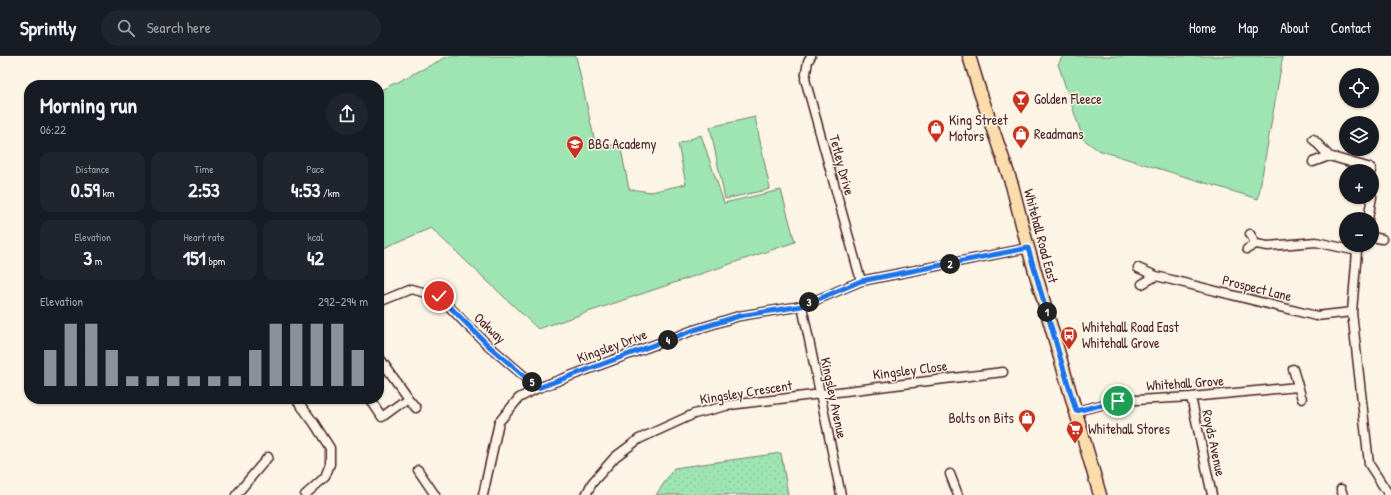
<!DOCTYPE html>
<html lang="en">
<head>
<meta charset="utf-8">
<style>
	:root { --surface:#171b24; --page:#20242c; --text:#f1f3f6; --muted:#9ea1a6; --line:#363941; --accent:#8c9099 }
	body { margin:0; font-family:"Patrick Hand",sans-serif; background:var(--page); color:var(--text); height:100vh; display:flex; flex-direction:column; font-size:15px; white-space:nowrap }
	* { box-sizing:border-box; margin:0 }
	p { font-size:13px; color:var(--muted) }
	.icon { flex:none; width:22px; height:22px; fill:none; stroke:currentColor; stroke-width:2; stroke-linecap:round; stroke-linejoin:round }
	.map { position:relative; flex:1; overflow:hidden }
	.side { position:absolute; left:24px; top:24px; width:360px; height:324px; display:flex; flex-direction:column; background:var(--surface); border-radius:16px; box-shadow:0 1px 3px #0004 }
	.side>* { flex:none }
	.controls { position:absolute; left:1339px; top:12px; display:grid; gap:8px }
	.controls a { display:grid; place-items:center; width:40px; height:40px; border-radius:50%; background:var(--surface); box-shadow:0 1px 3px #0004; font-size:20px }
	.pin { position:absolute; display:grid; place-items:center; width:34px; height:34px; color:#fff; margin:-17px; border:2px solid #fff; border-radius:50%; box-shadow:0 1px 4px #0007 }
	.km { position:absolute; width:20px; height:20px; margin:-10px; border-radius:50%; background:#222; color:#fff; font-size:11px; line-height:20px; text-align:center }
	.round { display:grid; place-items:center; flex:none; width:42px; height:42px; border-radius:21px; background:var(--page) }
	.overview { display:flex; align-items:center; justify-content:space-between; height:68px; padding:0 16px }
	h1 { font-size:22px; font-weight:700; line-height:30px }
	.stats { display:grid; grid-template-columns:repeat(3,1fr); gap:6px; height:68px; padding:4px 16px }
	.stats div { display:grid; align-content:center; border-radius:10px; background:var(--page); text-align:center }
	.stats b { font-size:20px; font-weight:700 }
	.stats small { font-size:11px; font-weight:400 }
	.stats p { font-size:11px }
	.chart { height:112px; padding:8px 16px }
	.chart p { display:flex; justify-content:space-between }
	.chart svg { width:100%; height:72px; margin-top:4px; stroke:var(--accent); stroke-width:6 }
	header { display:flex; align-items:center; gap:24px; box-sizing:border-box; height:56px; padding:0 20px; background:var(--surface); border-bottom:1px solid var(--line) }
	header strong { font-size:19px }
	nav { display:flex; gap:22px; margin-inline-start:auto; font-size:14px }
	.search { width:280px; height:36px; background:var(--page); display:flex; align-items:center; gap:10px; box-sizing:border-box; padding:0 14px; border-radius:22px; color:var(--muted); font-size:15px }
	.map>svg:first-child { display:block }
	.grass { fill:#9ee5b3; stroke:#74826f }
	.park { fill:url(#park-dots); stroke:#74826f }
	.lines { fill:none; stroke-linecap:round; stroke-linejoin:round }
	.minor-casing { stroke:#4a1f2b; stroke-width:11 }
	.primary-casing { stroke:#4a1f2b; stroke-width:15 }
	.minor { stroke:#fcf5e5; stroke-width:8 }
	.primary { stroke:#fbddab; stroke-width:12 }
	.route-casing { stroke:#fff; stroke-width:8 }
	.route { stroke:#1a73e8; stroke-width:5 }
	.labels { text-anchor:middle; stroke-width:3; stroke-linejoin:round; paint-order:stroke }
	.poi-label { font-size:14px; fill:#4a1f2b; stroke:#fcf5e5; text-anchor:start }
	.street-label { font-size:14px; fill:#4a1f2b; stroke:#fcf5e5 }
</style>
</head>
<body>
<header>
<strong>Sprintly</strong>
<div class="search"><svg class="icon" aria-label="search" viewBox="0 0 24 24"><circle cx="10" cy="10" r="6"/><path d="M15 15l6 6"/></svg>Search here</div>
<nav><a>Home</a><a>Map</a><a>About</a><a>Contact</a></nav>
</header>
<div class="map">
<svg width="1391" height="439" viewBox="0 0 1391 439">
	<defs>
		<pattern id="park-dots" width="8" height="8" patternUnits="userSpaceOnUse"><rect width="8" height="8" fill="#9ee5b3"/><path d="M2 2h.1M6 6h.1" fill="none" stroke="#8ac49a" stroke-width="1.8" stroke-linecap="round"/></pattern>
	</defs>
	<rect width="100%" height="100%" fill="#fcf5e5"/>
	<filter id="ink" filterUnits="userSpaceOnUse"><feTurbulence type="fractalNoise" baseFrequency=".025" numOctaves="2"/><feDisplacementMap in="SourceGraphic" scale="8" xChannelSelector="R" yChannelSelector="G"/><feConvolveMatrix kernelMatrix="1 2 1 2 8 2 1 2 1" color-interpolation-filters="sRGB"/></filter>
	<g filter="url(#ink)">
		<path class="grass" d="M 449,0 L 576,0 L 596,91 L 620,88 L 629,133 L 651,136 L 686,128 L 678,88 L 701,79 L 724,147 L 781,134 L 795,186 L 538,273 L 431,172 L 379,194 L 379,35 Z
			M 1063,0 L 1283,0 L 1258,143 L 1098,94 L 1083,83 L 1058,8 Z
			M 755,61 L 770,133 L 725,143 L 710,71 Z"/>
		<path class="park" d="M 781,397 L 788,439 L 656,439 L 674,412 Z"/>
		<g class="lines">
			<g class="minor-casing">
				<path id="minor" d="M 811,0 L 808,5 L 805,23 L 861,225
					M 1313,83 L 1329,100 L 1371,112 L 1371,115
					M 1313,106 L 1329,100
					M 1368,163 L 1372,141
					M 1250,178 L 1256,188
					M 1372,181 L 1382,183
					M 1360,189 L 1357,195 L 1352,256 L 1369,408 L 1389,439
					M 1247,193 L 1256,188 L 1268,190 L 1316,186 L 1357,195
					M 1138,212 L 1156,220 L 1316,260 L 1352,256
					M 1142,228 L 1156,220
					M 379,246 L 411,233 L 439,240 L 466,268 L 489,290 L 538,332
					M 802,250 L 841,439
					M 1293,313 L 1302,343
					M 1191,341 L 1212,439
					M 408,342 L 416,352
					M 296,343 L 314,367 L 330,392 L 330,408 L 325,421 L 305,439
					M 372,346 L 382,361 L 408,342 L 379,301
					M 1076,355 L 1118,345 L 1191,341 L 1298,331
					M 418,414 L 435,439
					M 950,418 L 958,439
					M 1341,433 L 1343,439
					M 236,439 L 268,401
					M 483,439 L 499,366 L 519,342 L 538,332 L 694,274 L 739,260 L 802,250 L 861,225 L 1028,192
					M 586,439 L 592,427 L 615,401 L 639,383 L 694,358 L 730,349 L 1003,316"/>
			</g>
			<g class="primary-casing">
				<path id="primary" d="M 969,0 L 980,36 L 1012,129 L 1027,188 L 1100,439"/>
			</g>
			<use href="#minor" class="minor"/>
			<use href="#primary" class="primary"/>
		</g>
	</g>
	<g class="lines" filter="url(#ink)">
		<g class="route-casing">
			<path id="route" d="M 439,240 L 489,290 L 538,332 L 694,274 L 739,260 L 802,250 L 861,225 L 1028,192 L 1076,355 L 1118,345"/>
		</g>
		<use href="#route" class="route"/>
	</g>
	<defs>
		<g id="bar-pin" transform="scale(0.9)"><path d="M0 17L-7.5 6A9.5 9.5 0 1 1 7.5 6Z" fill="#c8321e" stroke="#fcf5e5"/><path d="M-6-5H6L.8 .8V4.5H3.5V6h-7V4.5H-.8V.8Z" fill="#fff"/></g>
		<g id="shop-pin" transform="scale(0.9)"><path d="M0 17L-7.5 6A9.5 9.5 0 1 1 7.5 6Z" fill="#c8321e" stroke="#fcf5e5"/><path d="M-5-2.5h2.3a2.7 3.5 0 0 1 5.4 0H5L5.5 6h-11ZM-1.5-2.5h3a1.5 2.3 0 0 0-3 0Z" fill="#fff"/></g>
		<g id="school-pin" transform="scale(0.9)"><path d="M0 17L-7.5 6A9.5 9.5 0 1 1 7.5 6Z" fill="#c8321e" stroke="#fcf5e5"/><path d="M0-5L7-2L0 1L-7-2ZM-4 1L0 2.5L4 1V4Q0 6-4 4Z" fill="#fff"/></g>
		<g id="bus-pin" transform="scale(0.9)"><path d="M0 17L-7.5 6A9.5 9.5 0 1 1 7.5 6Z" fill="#c8321e" stroke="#fcf5e5"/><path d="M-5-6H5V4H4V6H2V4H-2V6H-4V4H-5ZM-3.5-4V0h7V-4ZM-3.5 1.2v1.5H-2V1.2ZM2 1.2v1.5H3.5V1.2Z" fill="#fff"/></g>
		<g id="supermarket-pin" transform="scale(0.9)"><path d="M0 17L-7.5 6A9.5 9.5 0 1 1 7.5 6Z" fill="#c8321e" stroke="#fcf5e5"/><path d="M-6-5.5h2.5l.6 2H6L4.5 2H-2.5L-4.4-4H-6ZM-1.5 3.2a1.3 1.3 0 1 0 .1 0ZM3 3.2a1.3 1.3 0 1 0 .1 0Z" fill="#fff"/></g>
	</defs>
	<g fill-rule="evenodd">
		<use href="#bar-pin" x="1021" y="43"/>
		<use href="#shop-pin" x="936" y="72"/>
		<use href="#shop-pin" x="1021" y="78"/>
		<use href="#school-pin" x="575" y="88"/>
		<use href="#bus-pin" x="1069" y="279"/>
		<use href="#shop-pin" x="1027" y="362"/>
		<use href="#supermarket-pin" x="1075" y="373"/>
	</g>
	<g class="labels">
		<g class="poi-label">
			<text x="1034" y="48">Golden Fleece</text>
			<text x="949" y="69">King Street<tspan x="949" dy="16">Motors</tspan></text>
			<text x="1034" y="83">Readmans</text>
			<text x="588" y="93">BBG Academy</text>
			<text x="1082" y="276">Whitehall Road East<tspan x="1082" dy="16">Whitehall Grove</tspan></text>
			<text x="1014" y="367" text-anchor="end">Bolts on Bits</text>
			<text x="1088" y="378">Whitehall Stores</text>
		</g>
		<g class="street-label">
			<text transform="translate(842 109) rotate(75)" y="5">Tetley Drive</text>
			<text transform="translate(1041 180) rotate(75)" y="5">Whitehall Road East</text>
			<text transform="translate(1257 232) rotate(14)" y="5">Prospect Lane</text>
			<text transform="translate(490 272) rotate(43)" y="5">Oakway</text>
			<text transform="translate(612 290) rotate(-20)" y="5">Kingsley Drive</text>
			<text transform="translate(910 314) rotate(-7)" y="5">Kingsley Close</text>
			<text transform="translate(1185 327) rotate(-4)" y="5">Whitehall Grove</text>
			<text transform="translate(746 336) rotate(-9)" y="5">Kingsley Crescent</text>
			<text transform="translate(834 342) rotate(78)" y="5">Kingsley Avenue</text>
			<text transform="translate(1214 387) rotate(78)" y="5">Royds Avenue</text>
		</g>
	</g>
</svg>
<div class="controls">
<a><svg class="icon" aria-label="locate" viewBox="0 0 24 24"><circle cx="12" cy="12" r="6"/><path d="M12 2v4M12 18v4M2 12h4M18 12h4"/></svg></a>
<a><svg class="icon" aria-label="layers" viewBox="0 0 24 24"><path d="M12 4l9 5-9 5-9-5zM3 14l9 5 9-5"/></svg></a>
<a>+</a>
<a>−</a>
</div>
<div class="pin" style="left:1118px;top:345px;background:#1e9e55"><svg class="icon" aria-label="arrive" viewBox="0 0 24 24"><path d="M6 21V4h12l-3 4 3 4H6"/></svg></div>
<div class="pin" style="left:439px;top:240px;background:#d93025"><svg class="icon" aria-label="check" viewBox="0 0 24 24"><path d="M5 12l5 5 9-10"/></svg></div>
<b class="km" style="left:1047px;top:256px">1</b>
<b class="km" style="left:950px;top:208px">2</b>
<b class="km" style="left:809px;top:246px">3</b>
<b class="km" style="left:668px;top:284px">4</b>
<b class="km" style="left:532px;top:326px">5</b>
<section class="side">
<div class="overview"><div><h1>Morning run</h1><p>06:22</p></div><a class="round"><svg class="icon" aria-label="share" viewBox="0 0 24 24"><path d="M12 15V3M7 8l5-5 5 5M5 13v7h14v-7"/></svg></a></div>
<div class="stats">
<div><p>Distance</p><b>0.59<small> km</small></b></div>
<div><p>Time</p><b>2:53</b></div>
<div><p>Pace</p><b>4:53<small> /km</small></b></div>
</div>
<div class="stats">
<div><p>Elevation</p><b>3<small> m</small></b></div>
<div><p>Heart rate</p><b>151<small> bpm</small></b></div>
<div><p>kcal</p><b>42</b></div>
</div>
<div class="chart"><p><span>Elevation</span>292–294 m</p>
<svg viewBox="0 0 160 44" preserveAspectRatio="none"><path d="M5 44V22M15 44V6M25 44V6M35 44V22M45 44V38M55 44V38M65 44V38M75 44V38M85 44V38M95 44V38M105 44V22M115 44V6M125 44V6M135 44V6M145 44V6M155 44V22"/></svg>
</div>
</section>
</div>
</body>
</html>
